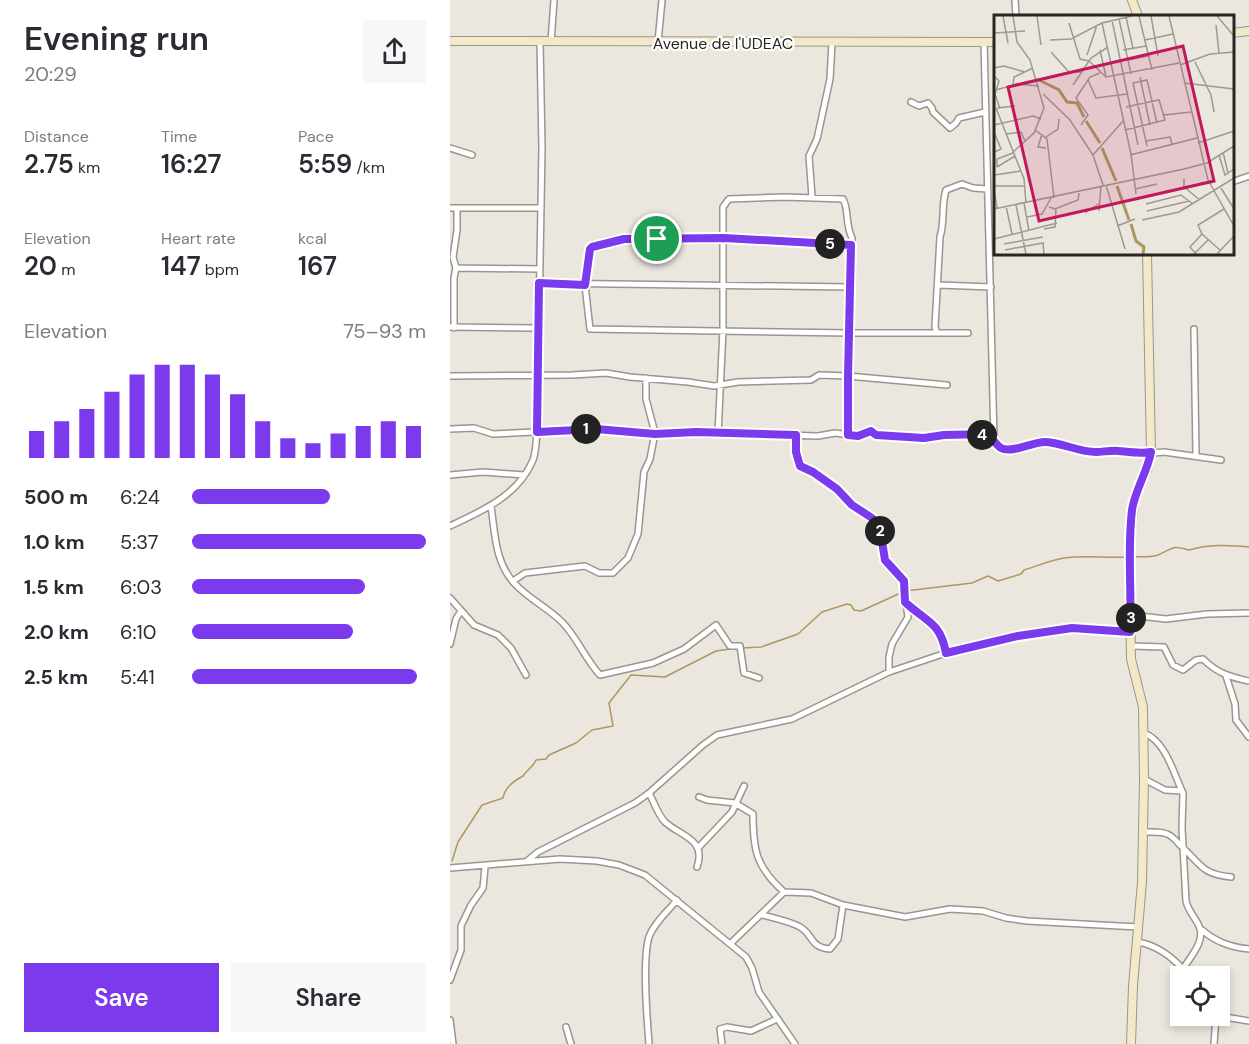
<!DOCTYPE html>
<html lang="en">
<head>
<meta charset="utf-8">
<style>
	:root { --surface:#fff; --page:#f7f7f7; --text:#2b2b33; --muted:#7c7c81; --accent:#7c3aed }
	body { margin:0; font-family:"DM Sans",sans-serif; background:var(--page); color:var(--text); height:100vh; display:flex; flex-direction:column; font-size:22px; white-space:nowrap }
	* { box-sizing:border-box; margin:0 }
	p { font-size:20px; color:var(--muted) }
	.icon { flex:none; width:33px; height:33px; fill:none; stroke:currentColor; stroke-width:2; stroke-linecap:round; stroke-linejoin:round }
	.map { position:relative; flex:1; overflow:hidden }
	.details { display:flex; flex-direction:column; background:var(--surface); width:450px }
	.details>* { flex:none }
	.fabs { position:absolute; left:720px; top:966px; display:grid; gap:12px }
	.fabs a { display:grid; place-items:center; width:60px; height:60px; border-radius:0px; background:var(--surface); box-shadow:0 3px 9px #0003; font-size:30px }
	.pin { position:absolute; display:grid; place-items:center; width:51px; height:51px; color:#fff; margin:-26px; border:3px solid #fff; border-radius:50%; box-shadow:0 2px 6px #0007 }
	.km { position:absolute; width:30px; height:30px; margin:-15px; border-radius:50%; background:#222; color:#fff; font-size:16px; line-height:30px; text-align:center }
	.round { display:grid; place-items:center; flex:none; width:63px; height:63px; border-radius:0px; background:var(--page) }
	.headline { display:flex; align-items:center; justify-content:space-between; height:102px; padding:0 24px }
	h1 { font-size:33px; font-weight:600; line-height:45px }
	.metrics { display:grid; grid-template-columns:repeat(3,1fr); gap:9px; height:102px; padding:6px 24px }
	.metrics div { display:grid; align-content:center }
	.metrics b { font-size:26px; font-weight:600 }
	.metrics small { font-size:16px; font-weight:400 }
	.metrics p { font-size:16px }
	.chart { height:168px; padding:12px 24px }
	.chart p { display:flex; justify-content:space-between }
	.chart svg { width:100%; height:108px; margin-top:6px; stroke:var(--accent); stroke-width:6 }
	.cta { display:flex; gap:12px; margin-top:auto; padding:12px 24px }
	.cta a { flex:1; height:69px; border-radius:0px; background:var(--accent); color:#fff; font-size:24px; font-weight:600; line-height:69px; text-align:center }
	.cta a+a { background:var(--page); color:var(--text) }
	ul { padding:0 24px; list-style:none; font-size:20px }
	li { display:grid; grid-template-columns:96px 72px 1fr; align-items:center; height:45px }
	li i { height:15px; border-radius:8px; background:var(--accent) }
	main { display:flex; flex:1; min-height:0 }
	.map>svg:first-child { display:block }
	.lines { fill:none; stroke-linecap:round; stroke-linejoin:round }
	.stream { stroke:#ad995f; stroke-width:1.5 }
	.street-casing { stroke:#98968d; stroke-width:8 }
	.secondary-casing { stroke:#98968d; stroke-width:10 }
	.street { stroke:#fff; stroke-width:5 }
	.secondary { stroke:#f3e9c8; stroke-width:8 }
	.route-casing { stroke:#fff; stroke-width:12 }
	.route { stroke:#7c3aed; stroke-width:8 }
	.labels { text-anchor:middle; stroke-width:4.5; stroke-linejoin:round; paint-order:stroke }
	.street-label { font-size:16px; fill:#272623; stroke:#fff }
	.inset-river { fill:none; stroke:#ad995f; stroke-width:3 }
	.inset-road { fill:none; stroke:#9d9a93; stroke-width:1.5 }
	.view { fill:#c2185b; fill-opacity:0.15; stroke:#c2185b; stroke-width:3 }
	.inset-edge { fill:none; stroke:#272623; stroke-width:3 }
</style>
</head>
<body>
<main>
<section class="details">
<div class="headline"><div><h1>Evening run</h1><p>20:29</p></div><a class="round"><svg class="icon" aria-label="share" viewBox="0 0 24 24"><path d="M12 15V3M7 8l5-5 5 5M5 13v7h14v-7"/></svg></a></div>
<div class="metrics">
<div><p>Distance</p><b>2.75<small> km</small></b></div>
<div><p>Time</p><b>16:27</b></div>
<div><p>Pace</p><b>5:59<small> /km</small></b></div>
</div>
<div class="metrics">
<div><p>Elevation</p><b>20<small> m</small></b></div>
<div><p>Heart rate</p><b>147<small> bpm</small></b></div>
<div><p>kcal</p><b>167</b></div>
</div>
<div class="chart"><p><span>Elevation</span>75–93 m</p>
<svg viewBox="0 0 160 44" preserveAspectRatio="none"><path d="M5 44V33M15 44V29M25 44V24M35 44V17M45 44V10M55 44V6M65 44V6M75 44V10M85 44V18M95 44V29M105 44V36M115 44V38M125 44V34M135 44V31M145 44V29M155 44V31"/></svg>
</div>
<ul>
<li><b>500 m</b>6:24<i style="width:59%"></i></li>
<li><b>1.0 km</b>5:37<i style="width:100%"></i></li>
<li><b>1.5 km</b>6:03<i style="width:74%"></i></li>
<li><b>2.0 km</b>6:10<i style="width:69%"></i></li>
<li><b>2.5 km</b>5:41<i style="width:96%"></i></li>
</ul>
<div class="cta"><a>Save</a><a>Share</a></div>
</section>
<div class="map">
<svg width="799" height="1044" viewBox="0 0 799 1044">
	<rect width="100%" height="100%" fill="#ebe7de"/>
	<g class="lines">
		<path class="stream" d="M 683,557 C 691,556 701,558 708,555 C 724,548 722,545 739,550 C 759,544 779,545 799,547
			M 292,648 L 311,647 L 348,634 L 372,612 L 397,604 L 401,605 L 404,610 L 411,611 L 455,591 L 522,583 L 538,576 L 548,581 L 571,574 L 574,570 C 588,566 600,560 614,558 C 634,555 655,558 675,557
			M 2,861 L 8,842 L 32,805 L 53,798 C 55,787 64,781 73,776 C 77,770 83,767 86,760 L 96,759 L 99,755 L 126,743 L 142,730 L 163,726 L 159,703 L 181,675 L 215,677 L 266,651 L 287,648"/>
		<g class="street-casing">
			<path id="street" d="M 565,0 L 566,16
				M 101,42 L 104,0
				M 208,42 L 212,0
				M 534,42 L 544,439
				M 461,102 L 469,106 L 478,103 L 482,108 L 483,112 L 500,128 L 506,123 L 509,118 L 535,112
				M 0,148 L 22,155
				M 782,182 L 799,176
				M 362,197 L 359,156 L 367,139 L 380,79 L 382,43
				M 0,208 L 91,208
				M 401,245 L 274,238 L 187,238 L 166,240 L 142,247 L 140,251 L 135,285 L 140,329 L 400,333 L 518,333
				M 6,268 L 90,269
				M 89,283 L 400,287
				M 489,285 L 541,287
				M 0,327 L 88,328
				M 4,328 L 4,278 L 6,268 L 3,257 L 7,230 L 7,208
				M 744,329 L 746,455
				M 487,333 L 485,327 L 490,237 C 495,222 491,206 496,190 L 512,184 L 523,188 L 537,189
				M 0,376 L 122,375 L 156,373 L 180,377 L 238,382 L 264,386 L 288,382 L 361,380 L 369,375 L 398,376 L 497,385
				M 0,429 L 24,428 L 43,434 L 146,429 L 205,433 L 246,432 L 368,436 L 385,433 L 408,436 L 421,431 L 426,435 L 474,438 L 494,435 L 538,434 L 550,448 L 556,449 L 594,441 L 611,443 L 621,447 L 646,452 L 656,450 L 686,452 L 693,454 L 714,452 L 771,460
				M 268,434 L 273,330 L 273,207 L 279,199 L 335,197 L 393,199 C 399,209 395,224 402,238 L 398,376 L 398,435
				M 346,435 L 347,452 L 350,466 L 363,472 L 387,489 L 402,505 L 422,518 L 430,529 L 435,560 L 454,581 L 455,602 C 476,622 490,621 496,653
				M 0,475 L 33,472 L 74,475
				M 41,506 C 45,534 45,563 65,584 C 79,599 98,608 112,622 C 127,637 135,659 150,675 L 203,663 L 234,649 L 266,625 L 280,646 L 290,646 L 294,673 L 309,678
				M 0,526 C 32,511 68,496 83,460 C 86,452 86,442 87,432 L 92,148 L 90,42
				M 63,581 L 75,573 L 135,566 L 149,573 L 163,573 L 178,558 L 188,534 L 194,472 L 200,459 L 205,433 L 196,399 L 196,378
				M 0,598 L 24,625 L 48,635 L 61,648 L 76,675
				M 681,615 L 716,619 L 757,614 L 799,613
				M 0,644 L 6,619 L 11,611
				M 681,646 L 714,647 L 723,665 L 733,670 L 746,660 L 753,659 C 767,673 780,677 799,681
				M 439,672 L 439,657 L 442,644 L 458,617 L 456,603
				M 776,676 L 785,704 L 786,720 L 799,737
				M 694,733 C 715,741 723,771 732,791
				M 694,779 L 715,790 L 732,791 L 733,793 L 732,828 L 736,901 C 738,911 745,917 749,926 C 756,941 740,957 733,969
				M 199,793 C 204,802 208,815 215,822 C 230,836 257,839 247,867
				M 249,797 L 257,800 L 285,803 L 303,814 C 303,850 306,867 334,892
				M 694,832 C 701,832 711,831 717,834 C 723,836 727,842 731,846 C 751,864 751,874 781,877
				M 248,848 L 282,812 L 294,786
				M 77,861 L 88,852 L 185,803 L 199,793 L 253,745 L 267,735 L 342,719 L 439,672 L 496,653 L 568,636 L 622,628 L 680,632
				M 0,868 L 110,859 L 147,861 L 169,865 L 195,875 L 296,957 L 302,968 L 309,992 L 345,1044
				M 312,915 C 324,918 339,921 350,927 C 363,934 360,948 380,949 L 388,939 L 393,905
				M 752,930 C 766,942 780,947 799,949
				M 687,942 C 708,945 726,960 739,976
				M 280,944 L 334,892 L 361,893 L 393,905 L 455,917 L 500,909 L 533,911 L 556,918 L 577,921 L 688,927
				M 0,980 L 11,950 L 11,926 L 21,905 L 33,888 L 35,867
				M 769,1016 L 799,1021
				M 0,1020 L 3,1044
				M 116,1027 L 121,1044
				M 199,1044 C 197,1018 192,960 199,937 C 204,923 218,911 227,900
				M 272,1044 L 270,1029 L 277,1027 L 301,1031 L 327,1019
				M 764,1044 L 766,1016"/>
		</g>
		<g class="secondary-casing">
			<path id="secondary" d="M 682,0 L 688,16
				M 782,33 L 799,31
				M 0,41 L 546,42
				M 681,1044 L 683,986 L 692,882 L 694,779 L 693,707 L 681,659 L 679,547 L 685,495 L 697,470 L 701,452 L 697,254"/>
		</g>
		<use href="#street" class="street"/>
		<use href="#secondary" class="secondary"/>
	</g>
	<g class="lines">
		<g class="route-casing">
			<path id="route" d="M 274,238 L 401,245 L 398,376 L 398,435 L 408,436 L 421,431 L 426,435 L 474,438 L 494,435 L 538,434 C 542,438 547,446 551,448 C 562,454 584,441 596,442 C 613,443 629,452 646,452 C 653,452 661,450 669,451 C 679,452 691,454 701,452 C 697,473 685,490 682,510 C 677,551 682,591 680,632 L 622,628 L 568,636 L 496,653 C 490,621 476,622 455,602 L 454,581 L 435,560 L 430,529 L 422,518 L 402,505 L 387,489 L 363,472 L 350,466 L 346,452 L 346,435 L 246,432 L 205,434 L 146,429 L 87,432 L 89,283 L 135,285 L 140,249 L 142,247 L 174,239 Z"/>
		</g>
		<use href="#route" class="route"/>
	</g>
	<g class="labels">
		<g class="street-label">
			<text x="273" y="49">Avenue de I'UDEAC</text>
		</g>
	</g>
	<g transform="translate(544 15)">
		<rect width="240" height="240" fill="#ebe7de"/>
		<path class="inset-river" d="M 45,65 L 65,75 L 73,87 L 83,88 L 90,102M 92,106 L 106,128M 108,133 L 122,166M 123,171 L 135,205M 137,209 L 142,226 L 150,232 L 149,239"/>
		<path class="inset-road" d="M 9,1 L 14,28M 19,1 L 23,27 L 36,45 L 50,93 L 40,118 L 19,137M 43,1 L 47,30M 145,1 L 158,55M 157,1 L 164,41M 175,1 L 214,165 L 240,211M 223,1 L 240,21M 132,2 L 139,33M 125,4 L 137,59M 118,5 L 144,130M 75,8 L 86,44 L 95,46 L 112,62 L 185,48M 108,8 L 137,139 L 142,179M 222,10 L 225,38M 0,18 L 31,16M 56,25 L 77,24 L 108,8 L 138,1M 151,25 L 179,19M 106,35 L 112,62M 129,35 L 152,31M 57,37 L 75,57 L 87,57M 93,40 L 103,10M 134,45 L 154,41M 201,47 L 217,80 L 220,97M 186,50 L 216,39 L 240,37M 0,53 L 10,51 L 31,57M 0,61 L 5,66 L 1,79 L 6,94M 146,62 L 156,110M 94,65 L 102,83 L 133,79M 190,68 L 240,74M 19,70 L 20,62 L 39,53M 79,70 L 97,43 L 114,32M 2,75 L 23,69 L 45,71M 49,79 L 76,105 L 99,140 L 109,170M 2,93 L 30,164 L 32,188M 3,93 L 21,91M 170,100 L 197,97M 0,110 L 39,101 L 47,104M 87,110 L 94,100 L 82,83 L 96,62 L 106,58M 41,115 L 53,124 L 60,183M 131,115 L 171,105 L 165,85 L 132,92M 0,117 L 7,134 L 1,137 L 0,133M 12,119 L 27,117 L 31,126M 48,119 L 44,132 L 52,133M 52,122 L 64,114 L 65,104M 152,126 L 176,122 L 178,129M 204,128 L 240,116M 153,131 L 139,68 L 153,65 L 163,108M 229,137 L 234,158M 99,140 L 129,106M 136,140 L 203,123M 225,140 L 231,160 L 240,154M 3,152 L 3,144 L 19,138M 3,152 L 21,141M 0,160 L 27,156M 190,164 L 190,172 L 206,185M 112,170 L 131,234M 0,171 L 31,171M 227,173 L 240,194M 0,174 L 3,193M 141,174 L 163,169M 30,188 L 35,216M 152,189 L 187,180 L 199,189M 22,190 L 32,239M 12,191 L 18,219M 55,192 L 61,194 L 84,185 L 85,178M 0,194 L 190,154 L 213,148 L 240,131M 105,196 L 107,171M 153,196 L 195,186M 91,198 L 106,188M 33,202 L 48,199 L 57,183M 148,205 L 185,197 L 240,163M 123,211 L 141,204M 50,214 L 61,212 L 62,193M 0,224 L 63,208M 10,229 L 49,222M 11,235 L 49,228 L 50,239M 226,235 L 208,219 L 204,210 L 230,194M 200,239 L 214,225M 202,239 L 196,232 L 208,219M 223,239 L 240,221"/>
		<path class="view" d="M 189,31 L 220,166 L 45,206 L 14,72 Z"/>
		<rect width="240" height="240" class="inset-edge"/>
	</g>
</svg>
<div class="fabs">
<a><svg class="icon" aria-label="locate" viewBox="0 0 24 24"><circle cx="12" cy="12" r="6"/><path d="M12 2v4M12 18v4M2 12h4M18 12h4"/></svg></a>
</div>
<div class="pin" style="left:207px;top:239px;background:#1e9e55"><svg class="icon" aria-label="arrive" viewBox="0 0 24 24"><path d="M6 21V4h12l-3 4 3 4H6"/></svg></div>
<b class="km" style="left:136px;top:429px">1</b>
<b class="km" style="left:430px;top:531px">2</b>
<b class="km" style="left:681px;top:618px">3</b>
<b class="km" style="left:532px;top:435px">4</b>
<b class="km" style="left:380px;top:244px">5</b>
</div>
</main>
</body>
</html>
